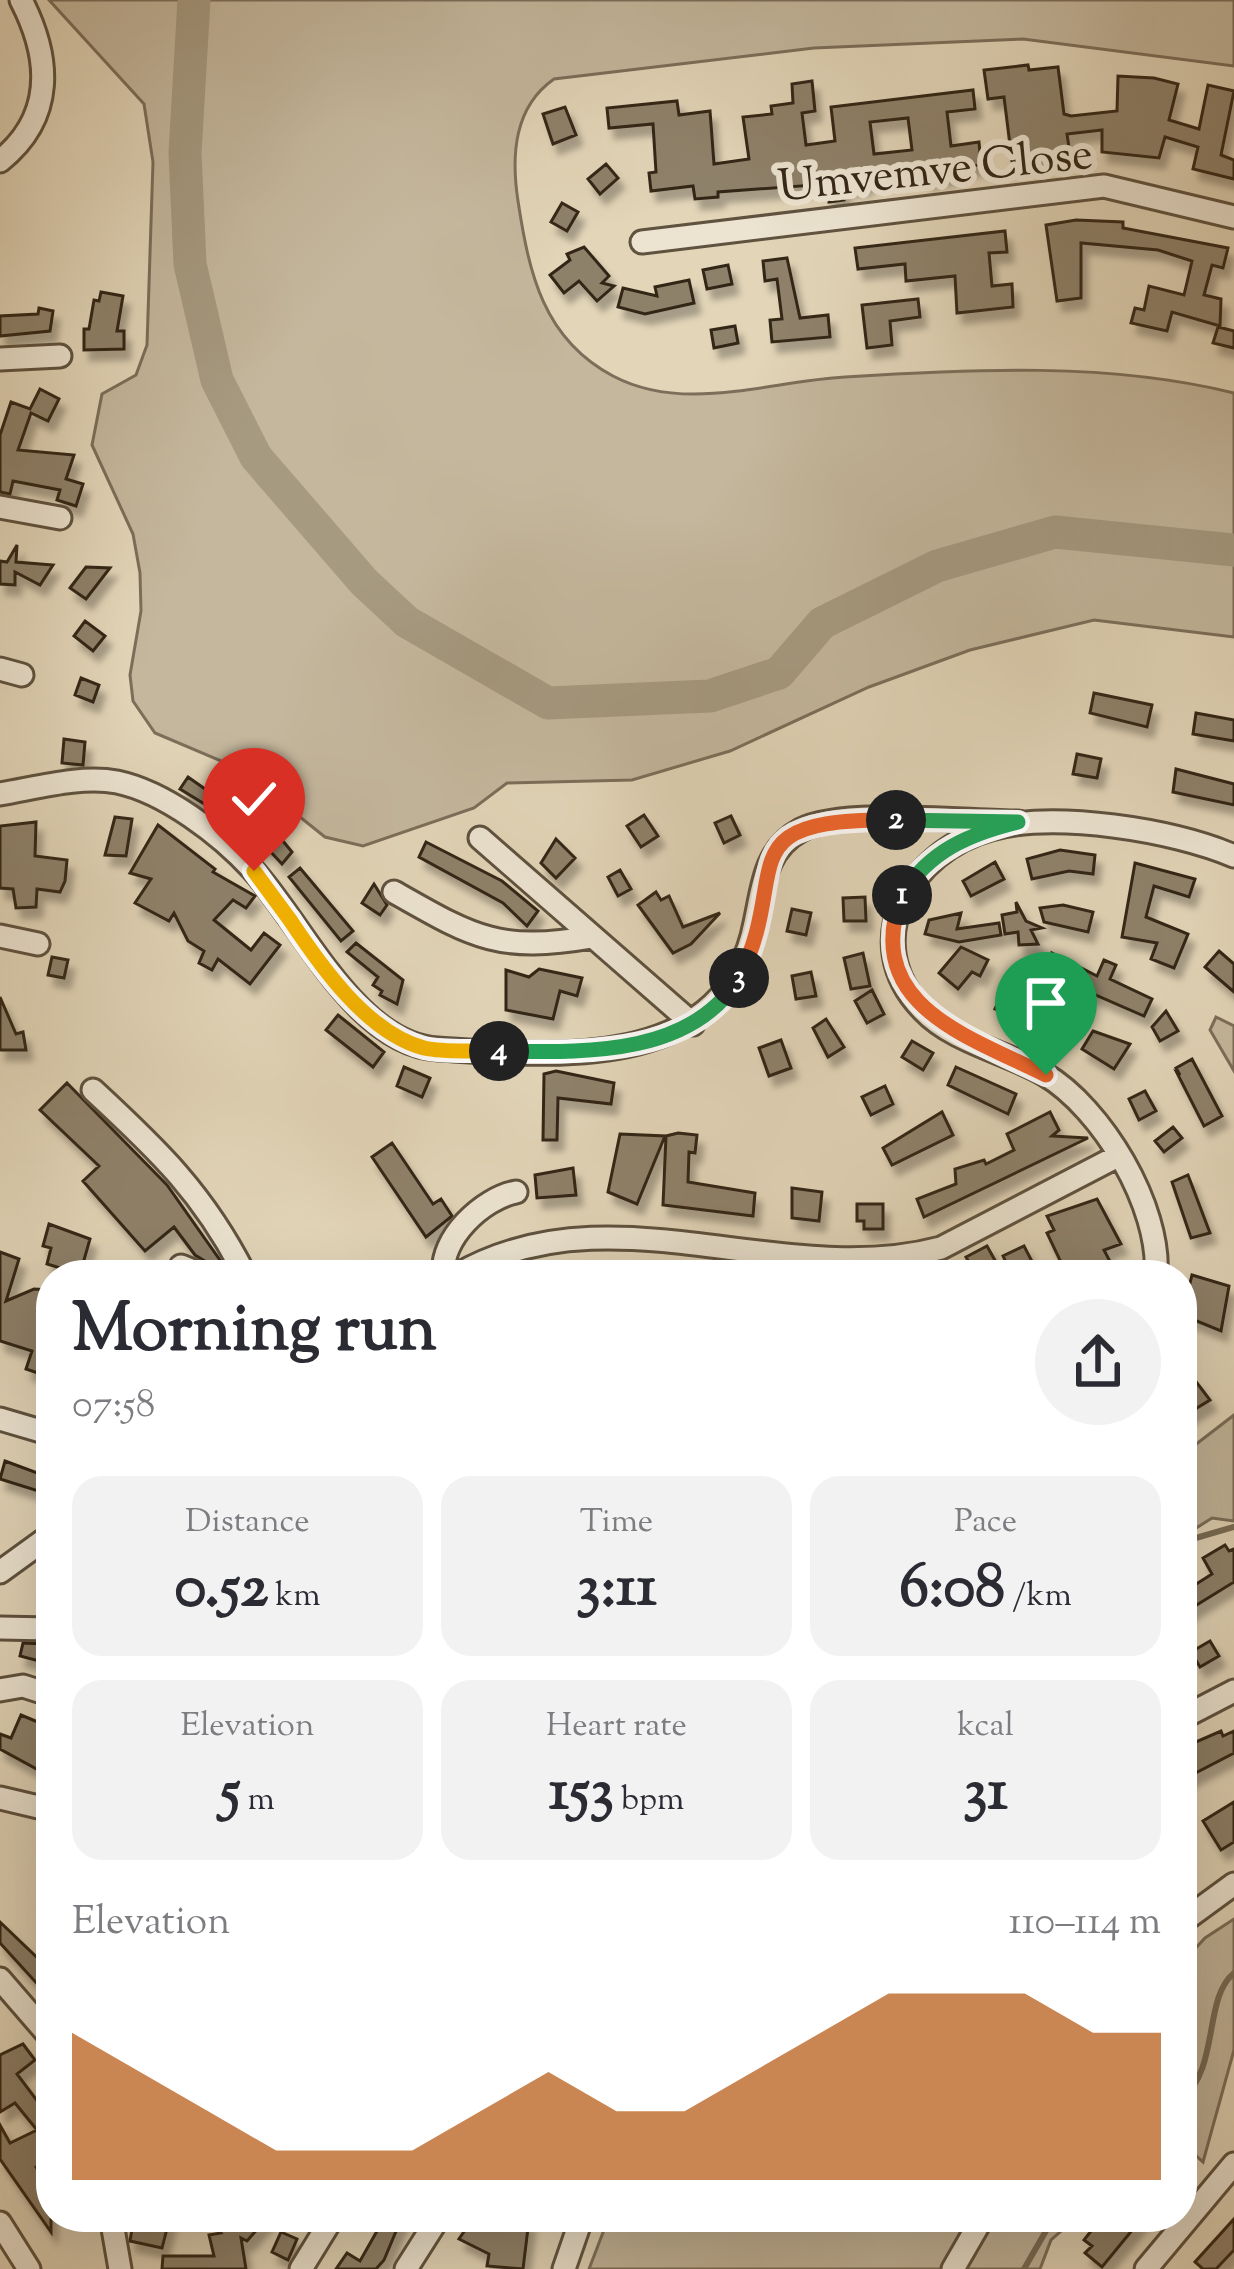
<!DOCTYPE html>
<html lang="en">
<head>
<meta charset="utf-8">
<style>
	:root { --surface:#fff; --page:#f2f2f3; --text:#2b2b33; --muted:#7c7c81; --accent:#b45309 }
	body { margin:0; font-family:"Sorts Mill Goudy",serif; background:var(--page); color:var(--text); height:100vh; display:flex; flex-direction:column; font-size:45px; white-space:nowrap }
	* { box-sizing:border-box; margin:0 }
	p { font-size:39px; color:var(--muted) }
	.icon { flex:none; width:66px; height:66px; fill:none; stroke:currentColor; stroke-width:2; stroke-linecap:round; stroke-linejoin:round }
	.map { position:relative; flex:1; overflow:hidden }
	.sheet { position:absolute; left:36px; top:1260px; width:1161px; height:972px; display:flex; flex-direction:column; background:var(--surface); border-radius:48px; box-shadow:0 12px 48px #0002 }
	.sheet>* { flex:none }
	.pin { position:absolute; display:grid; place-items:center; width:102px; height:102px; color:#fff; margin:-123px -51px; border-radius:50% 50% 50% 0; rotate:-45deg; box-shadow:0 0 12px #0007 }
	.pin .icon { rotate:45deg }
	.km { position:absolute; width:60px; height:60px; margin:-30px; border-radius:50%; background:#222; color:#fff; font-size:33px; line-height:60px; text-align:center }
	.round { display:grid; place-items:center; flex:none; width:126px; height:126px; border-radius:63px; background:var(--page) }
	.head { display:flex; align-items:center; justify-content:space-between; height:204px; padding:0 36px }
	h1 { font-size:66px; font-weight:800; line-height:90px }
	.figures { display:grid; grid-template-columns:repeat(3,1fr); gap:18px; height:204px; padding:12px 36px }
	.figures div { display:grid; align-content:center; border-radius:30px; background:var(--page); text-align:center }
	.figures b { font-size:60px; font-weight:800 }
	.figures small { font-size:33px; font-weight:400 }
	.figures p { font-size:33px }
	.chart { height:336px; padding:24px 36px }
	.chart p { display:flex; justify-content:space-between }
	.chart svg { width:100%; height:216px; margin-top:12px; fill:var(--accent); opacity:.7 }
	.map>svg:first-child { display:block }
	.green { fill:#c4b79d; stroke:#7c6e5a; stroke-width:3 }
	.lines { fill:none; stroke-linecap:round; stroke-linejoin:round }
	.stream { stroke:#786c57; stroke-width:6 }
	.river { stroke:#a69a81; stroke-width:33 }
	.building { fill:#8e816b; stroke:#332617; stroke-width:3; fill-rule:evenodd; filter:url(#shadow) }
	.minor-casing { stroke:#5f523f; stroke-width:27 }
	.minor { stroke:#ece4d1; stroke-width:21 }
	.split-1-casing { stroke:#fff; stroke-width:24 }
	.split-2-casing { stroke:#fff; stroke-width:24 }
	.split-3-casing { stroke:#fff; stroke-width:24 }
	.split-4-casing { stroke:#fff; stroke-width:24 }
	.split-5-casing { stroke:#fff; stroke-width:24 }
	.split-6-casing { stroke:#fff; stroke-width:24 }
	.split-1 { stroke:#f0652b; stroke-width:15 }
	.split-2 { stroke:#22a559; stroke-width:15 }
	.split-3 { stroke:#f0652b; stroke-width:15 }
	.split-4 { stroke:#22a559; stroke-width:15 }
	.split-5 { stroke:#f5b400; stroke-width:15 }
	.split-6 { stroke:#f5b400; stroke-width:15 }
	.labels { text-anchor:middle; stroke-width:12; stroke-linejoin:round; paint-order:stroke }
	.street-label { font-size:45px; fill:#332617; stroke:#ece4d1 }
</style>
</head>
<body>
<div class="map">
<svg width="1234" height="2269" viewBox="0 0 1234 2269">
	<defs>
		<filter id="shadow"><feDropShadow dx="6" dy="10" stdDeviation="3" flood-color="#0004"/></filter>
	</defs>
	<rect width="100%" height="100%" fill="#e2d5b8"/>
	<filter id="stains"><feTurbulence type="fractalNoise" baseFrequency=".00167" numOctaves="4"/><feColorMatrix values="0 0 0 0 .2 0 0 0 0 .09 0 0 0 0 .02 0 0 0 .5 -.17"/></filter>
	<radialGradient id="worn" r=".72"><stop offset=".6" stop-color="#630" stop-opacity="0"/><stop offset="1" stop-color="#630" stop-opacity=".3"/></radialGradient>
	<path class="green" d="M 49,0 L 1234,0 L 1234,66 L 1023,39 L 814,48 L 554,79 C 514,107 511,155 518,201 C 529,273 543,339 613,376 C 685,414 769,381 845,377 C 972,369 1110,362 1234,393 L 1234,637 L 1094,620 L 970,650 L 869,687 L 730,751 L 632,780 L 507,783 L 474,808 L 363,846 L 325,837 L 240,769 L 155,733 L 133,701 L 130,675 L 141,611 L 140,573 L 133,534 L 92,445 L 102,394 L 136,375 L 147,345 L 153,162 L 144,104 Z
		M 1216,1017 L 1234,1026 L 1234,1071 L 1210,1030 Z
		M 1234,1415 L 1234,1521 L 1212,1518 L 1182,1537 L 1182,1455 Z
		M 1234,1919 L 1234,2050 L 1203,2162 L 1182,2143 L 1182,1963 L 1205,1938 Z
		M 609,2217 L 1077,2217 L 1051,2240 L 1040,2269 L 589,2269 Z"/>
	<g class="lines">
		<path class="stream" d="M 1182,1542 L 1234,1527
			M 1182,2099 C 1220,2067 1203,1998 1234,1973
			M 1024,2269 L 1054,2217"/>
		<path class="river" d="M 194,0 L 185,153 L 190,264 L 217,380 L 256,457 L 364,582 L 407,622 L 548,703 L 710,696 L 779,673 L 822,623 L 937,566 L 1055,532 L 1234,550"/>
	</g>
	<path class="building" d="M 1028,65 L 1029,70 L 1058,67 L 1064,114 L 1071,116 L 1117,111 L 1118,76 L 1154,78 L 1178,84 L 1169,120 L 1199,129 L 1208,85 L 1234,91 L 1221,155 L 1234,160 L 1234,179 L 1193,169 L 1198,147 L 1165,137 L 1159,158 L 1102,152 L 1102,130 L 1067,134 L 1070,154 L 1012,161 L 1004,97 L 988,99 L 984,70 Z
		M 812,81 L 815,111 L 802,113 L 806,145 L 835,141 L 831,107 L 973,90 L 975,109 L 947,112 L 951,146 L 979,142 L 981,165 L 950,168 L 951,174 L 926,179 L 926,173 L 865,180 L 866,185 L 843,187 L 844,200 L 829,202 L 827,184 L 718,192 L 718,197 L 695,199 L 693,186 L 651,191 L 649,173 L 656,172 L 653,124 L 609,128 L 607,108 L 677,101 L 679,115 L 710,111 L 714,164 L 749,159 L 743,117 L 772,114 L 771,106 L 793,103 L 792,84 ZM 908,118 L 912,150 L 874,154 L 870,122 Z
		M 565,107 L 576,135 L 553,144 L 543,114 Z
		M 606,164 L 618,178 L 600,194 L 588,179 Z
		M 562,203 L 578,212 L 567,231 L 551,222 Z
		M 1076,220 L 1123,222 L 1123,228 L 1228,248 L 1223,268 L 1212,265 L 1204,295 L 1221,299 L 1220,326 L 1172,312 L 1167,331 L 1131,323 L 1135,308 L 1144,310 L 1149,286 L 1184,295 L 1192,261 L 1158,250 L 1081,243 L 1081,298 L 1057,301 L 1046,225 Z
		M 1005,231 L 1007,252 L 989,253 L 992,286 L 1012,284 L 1013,307 L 957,313 L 955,276 L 906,281 L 905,264 L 858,269 L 855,248 Z
		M 584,247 L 609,276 L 602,283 L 614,286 L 597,301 L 579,281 L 564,293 L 550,275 L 570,260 L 567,254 Z
		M 787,258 L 800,318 L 828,315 L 830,337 L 772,342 L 770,320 L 782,319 L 777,279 L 765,281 L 763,261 Z
		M 728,265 L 732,284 L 707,289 L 703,270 Z
		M 689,280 L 694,303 L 645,314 L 618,307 L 623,288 L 657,296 L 655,287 Z
		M 101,292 L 123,296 L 117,331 L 124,331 L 124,349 L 84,350 L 84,329 L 89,329 L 94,300 L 99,301 Z
		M 918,299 L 920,317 L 890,321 L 892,345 L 867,348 L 862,305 Z
		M 39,308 L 53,311 L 50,331 L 0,336 L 0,316 L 38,314 Z
		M 735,326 L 738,343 L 714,348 L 711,330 Z
		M 1218,327 L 1234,331 L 1234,348 L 1213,343 Z
		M 40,389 L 59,399 L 48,421 L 31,413 L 18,450 L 74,455 L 66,479 L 83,484 L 76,506 L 57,500 L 60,490 L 13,481 L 10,494 L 0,492 L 0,435 L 11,402 L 30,409 Z
		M 17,545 L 16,562 L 53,565 L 40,585 L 15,572 L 15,585 L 0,584 L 0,561 L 7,562 Z
		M 86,567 L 110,568 L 86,599 L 70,588 Z
		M 85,621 L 105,636 L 93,651 L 74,636 Z
		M 81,678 L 99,685 L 93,702 L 75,695 Z
		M 1094,693 L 1152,705 L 1147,727 L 1090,713 Z
		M 1196,713 L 1234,720 L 1234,741 L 1193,734 Z
		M 64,739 L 85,742 L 83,765 L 62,763 Z
		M 1077,754 L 1101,759 L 1097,778 L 1073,774 Z
		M 1176,769 L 1234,784 L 1234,805 L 1173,792 Z
		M 188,777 L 225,803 L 228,798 L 264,818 L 292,852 L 282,864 L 255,835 L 180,789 Z
		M 644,815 L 658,836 L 641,847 L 627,826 Z
		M 731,816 L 740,835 L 724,843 L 715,823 Z
		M 115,817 L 132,819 L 126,856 L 105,855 Z
		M 36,822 L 35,856 L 67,860 L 65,881 L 60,892 L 37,889 L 36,907 L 16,908 L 13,889 L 0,888 L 0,826 Z
		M 158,825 L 215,869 L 213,872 L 255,896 L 246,908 L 233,900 L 214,920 L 251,950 L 264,933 L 280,945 L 250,984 L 218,959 L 212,970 L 199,963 L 204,951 L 188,941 L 174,913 L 169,921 L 135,903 L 151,879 L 130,873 Z
		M 556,839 L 575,858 L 556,878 L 541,863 Z
		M 426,842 L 502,881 L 538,911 L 527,926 L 503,903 L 419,857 Z
		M 1060,850 L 1095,855 L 1093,874 L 1069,871 L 1032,879 L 1027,859 Z
		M 995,862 L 1004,879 L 971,896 L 963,881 Z
		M 1135,863 L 1195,879 L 1189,897 L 1154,886 L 1146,917 L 1188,934 L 1174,968 L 1151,959 L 1157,943 L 1122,937 Z
		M 300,868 L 353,931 L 341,941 L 289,877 Z
		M 620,870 L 631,889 L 618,896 L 608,877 Z
		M 374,884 L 387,905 L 380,915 L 362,903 Z
		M 656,892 L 661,900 L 669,896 L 683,927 L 720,913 L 691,944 L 673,953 L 638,905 Z
		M 865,897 L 866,921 L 844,921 L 843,898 Z
		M 1016,902 L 1026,921 L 1042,928 L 1031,930 L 1038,944 L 1019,945 L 1018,932 L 1005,934 L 1002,915 L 1017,912 Z
		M 1063,905 L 1093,912 L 1088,932 L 1044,922 L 1040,908 Z
		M 792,909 L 811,913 L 806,935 L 787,931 Z
		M 961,913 L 957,929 L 999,923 L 1001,935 L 959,942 L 925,934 L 929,920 Z
		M 356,943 L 403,980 L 397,1004 L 380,995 L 382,991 L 373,985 L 378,977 L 347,952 Z
		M 961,947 L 988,960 L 980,976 L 972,972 L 958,989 L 939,973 Z
		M 1219,951 L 1234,964 L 1234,992 L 1205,967 Z
		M 863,953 L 870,986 L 851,989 L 844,958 Z
		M 1052,953 L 1097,976 L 1104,960 L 1116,965 L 1110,979 L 1152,999 L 1144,1016 L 1050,975 Z
		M 52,957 L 68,960 L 64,978 L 48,975 Z
		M 539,969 L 582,978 L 577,996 L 560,991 L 553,1019 L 506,1010 L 506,970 L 529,977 Z
		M 811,972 L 816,996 L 796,999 L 792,976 Z
		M 1004,989 L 1057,1013 L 1049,1032 L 995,1009 Z
		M 872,990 L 884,1014 L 867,1023 L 855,1001 Z
		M 0,997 L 16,1034 L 23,1032 L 26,1050 L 0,1050 Z
		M 1166,1011 L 1178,1031 L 1160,1041 L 1152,1027 Z
		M 338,1015 L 384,1052 L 373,1067 L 326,1030 Z
		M 826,1019 L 844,1047 L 828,1057 L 813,1028 Z
		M 1093,1031 L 1130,1044 L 1114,1069 L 1082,1049 Z
		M 781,1040 L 791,1068 L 769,1076 L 759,1048 Z
		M 912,1041 L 933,1053 L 923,1070 L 902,1057 Z
		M 1192,1059 L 1222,1116 L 1204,1126 L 1177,1073 L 1180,1075 L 1176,1068 Z
		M 404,1067 L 430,1078 L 422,1097 L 397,1086 Z
		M 956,1067 L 1016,1094 L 1008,1114 L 948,1085 Z
		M 556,1071 L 614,1083 L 611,1104 L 558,1098 L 557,1140 L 543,1140 L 544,1074 Z
		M 67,1083 L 167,1185 L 222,1263 L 216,1268 L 195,1255 L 174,1227 L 145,1251 L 83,1181 L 99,1166 L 40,1110 Z
		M 885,1086 L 893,1104 L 871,1115 L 862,1097 Z
		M 1145,1091 L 1156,1111 L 1139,1120 L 1129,1099 Z
		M 942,1112 L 953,1135 L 892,1165 L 883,1148 Z
		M 1050,1112 L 1059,1130 L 1052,1136 L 1088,1138 L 924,1217 L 917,1199 L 956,1184 L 955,1169 L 984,1160 L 986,1164 L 1014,1150 L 1007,1134 Z
		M 1173,1127 L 1182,1138 L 1164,1152 L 1155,1141 Z
		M 678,1133 L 697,1135 L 695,1153 L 689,1152 L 688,1182 L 755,1193 L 753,1216 L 663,1205 L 666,1136 Z
		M 620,1134 L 665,1136 L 637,1204 L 608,1192 Z
		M 392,1143 L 433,1204 L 441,1199 L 452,1216 L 426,1237 L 372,1157 Z
		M 573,1168 L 576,1195 L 537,1198 L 535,1175 Z
		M 1188,1175 L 1210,1233 L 1191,1238 L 1172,1182 Z
		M 792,1188 L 822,1192 L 819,1221 L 792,1218 Z
		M 1097,1199 L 1121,1244 L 1104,1250 L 1117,1275 L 1067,1275 L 1047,1233 L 1054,1230 L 1047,1216 Z
		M 857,1204 L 883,1204 L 883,1229 L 864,1229 L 864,1221 L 857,1221 Z
		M 49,1224 L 90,1239 L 80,1274 L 47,1264 L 51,1248 L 43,1246 Z
		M 987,1246 L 997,1264 L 976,1275 L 966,1257 Z
		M 1024,1246 L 1039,1275 L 1012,1275 L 1003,1256 Z
		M 0,1252 L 19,1259 L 6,1301 L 34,1289 L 51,1290 L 51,1354 L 44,1375 L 26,1369 L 32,1351 L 0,1341 Z
		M 1192,1275 L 1229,1286 L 1221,1331 L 1182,1315 Z
		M 1194,1379 L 1210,1400 L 1182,1417 L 1182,1388 Z
		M 5,1461 L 51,1478 L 51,1495 L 0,1479 Z
		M 1225,1545 L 1229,1551 L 1234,1549 L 1234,1582 L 1182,1614 L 1182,1593 L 1212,1574 L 1203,1558 Z
		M 1210,1641 L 1219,1656 L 1200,1667 L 1191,1652 Z
		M 23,1643 L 44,1644 L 39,1661 L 20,1656 Z
		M 21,1715 L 50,1727 L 41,1749 L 51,1754 L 44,1773 L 0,1749 L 0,1734 L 11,1738 Z
		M 1221,1731 L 1223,1736 L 1234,1731 L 1234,1753 L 1182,1780 L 1182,1748 Z
		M 1234,1802 L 1234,1842 L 1221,1850 L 1203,1821 Z
		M 0,1922 L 51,1971 L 51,1999 L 0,1943 Z
		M 23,2044 L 35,2060 L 17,2074 L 38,2102 L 51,2088 L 51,2159 L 36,2167 L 51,2192 L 51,2232 L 0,2159 L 0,2125 L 10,2143 L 37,2130 L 15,2103 L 0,2112 L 0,2055 Z
		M 134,2217 L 170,2217 L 162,2248 L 130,2241 Z
		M 268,2217 L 247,2241 L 241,2238 L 246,2269 L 162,2269 L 163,2256 L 214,2256 L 209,2235 L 221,2233 L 217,2227 Z
		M 385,2217 L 402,2217 L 384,2260 L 376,2269 L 336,2269 L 347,2253 L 360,2261 Z
		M 474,2217 L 529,2220 L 523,2269 L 487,2266 L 489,2254 L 459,2239 Z
		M 1102,2217 L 1143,2217 L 1102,2267 L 1085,2253 L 1092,2246 L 1084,2240 Z
		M 1234,2219 L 1234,2250 L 1216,2269 L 1203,2269 L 1195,2262 Z
		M 281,2232 L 297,2239 L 288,2260 L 272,2252 Z"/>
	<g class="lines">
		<g class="minor-casing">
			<path id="minor" d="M 0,161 C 55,117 51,58 21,0
				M 642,242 L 1104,186 L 1234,217
				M 0,359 L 60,356
				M 0,507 L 60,518
				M 0,669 L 22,675
				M 0,794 C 36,788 81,775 117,782 C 165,792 221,835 253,870 C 302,923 356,1045 438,1049 C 557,1056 726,1073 755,923 C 763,887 764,850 801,830 C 842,808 968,822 1018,822
				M 480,838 L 693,1024
				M 394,892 C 473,937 498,953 592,937
				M 0,936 L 38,944
				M 93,1090 C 159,1151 204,1194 245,1275
				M 181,1266 L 203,1275
				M 444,1275 C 439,1239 483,1198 516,1192
				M 457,1275 C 611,1186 780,1291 941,1248 L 1116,1157
				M 1156,1275 C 1161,1207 1102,1108 1044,1074 C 1006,1052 953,1042 923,1010 C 856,941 912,850 991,829 C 1055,811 1173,830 1234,856
				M 0,1419 L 51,1434
				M 0,1572 L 51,1535
				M 0,1628 L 51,1629
				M 0,1690 L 23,1686 L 51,1695
				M 1182,1718 L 1234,1691
				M 0,1798 L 51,1810
				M 1182,1922 L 1234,1884
				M 0,1979 L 51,2038
				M 111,2217 L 120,2269
				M 0,2223 L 29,2269
				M 301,2269 L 333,2217
				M 406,2269 L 439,2217
				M 564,2269 L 582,2217
				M 953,2269 L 983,2217
				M 1146,2269 L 1234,2164"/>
		</g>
		<use href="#minor" class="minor"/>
	</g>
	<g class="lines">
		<g class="split-1-casing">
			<path id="split-1" d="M 902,895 C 860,1005 970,1037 1046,1075"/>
		</g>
		<g class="split-2-casing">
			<path id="split-2" d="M 896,820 L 1018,822 C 969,834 929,851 902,895"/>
		</g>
		<g class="split-3-casing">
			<path id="split-3" d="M 739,978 C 793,871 722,818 896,820"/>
		</g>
		<g class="split-4-casing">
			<path id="split-4" d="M 499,1051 C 580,1052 690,1058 739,978"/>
		</g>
		<g class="split-5-casing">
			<path id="split-5" d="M 290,920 C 320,965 367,1033 424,1048 C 447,1053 475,1050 499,1051"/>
		</g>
		<g class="split-6-casing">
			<path id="split-6" d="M 254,871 L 290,920"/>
		</g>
		<use href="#split-1" class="split-1"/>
		<use href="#split-2" class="split-2"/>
		<use href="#split-3" class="split-3"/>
		<use href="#split-4" class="split-4"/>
		<use href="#split-5" class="split-5"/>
		<use href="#split-6" class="split-6"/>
	</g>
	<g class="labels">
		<g class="street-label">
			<text transform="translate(935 168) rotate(-6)" y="16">Umvemve Close</text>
		</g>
	</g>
	<rect width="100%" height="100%" filter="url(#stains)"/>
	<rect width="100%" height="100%" fill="url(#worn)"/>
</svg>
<div class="pin" style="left:1046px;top:1075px;background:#1e9e55"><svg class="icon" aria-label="arrive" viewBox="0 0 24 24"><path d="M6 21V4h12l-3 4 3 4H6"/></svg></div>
<div class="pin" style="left:254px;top:871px;background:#d93025"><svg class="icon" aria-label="check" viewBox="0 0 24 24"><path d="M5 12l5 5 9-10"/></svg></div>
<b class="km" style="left:902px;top:895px">1</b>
<b class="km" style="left:896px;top:820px">2</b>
<b class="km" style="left:739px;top:978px">3</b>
<b class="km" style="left:499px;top:1051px">4</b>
<section class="sheet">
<div class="head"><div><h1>Morning run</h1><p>07:58</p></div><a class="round"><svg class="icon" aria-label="share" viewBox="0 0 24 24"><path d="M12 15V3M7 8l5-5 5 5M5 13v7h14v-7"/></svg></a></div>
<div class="figures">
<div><p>Distance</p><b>0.52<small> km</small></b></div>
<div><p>Time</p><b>3:11</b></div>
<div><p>Pace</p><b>6:08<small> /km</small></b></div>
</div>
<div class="figures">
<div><p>Elevation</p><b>5<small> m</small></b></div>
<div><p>Heart rate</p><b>153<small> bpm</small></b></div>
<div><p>kcal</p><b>31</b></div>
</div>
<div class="chart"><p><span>Elevation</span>110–114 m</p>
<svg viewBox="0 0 160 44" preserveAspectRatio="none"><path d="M0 44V14L10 22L20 30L30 38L40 38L50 38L60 30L70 22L80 30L90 30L100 22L110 14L120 6L130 6L140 6L150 14L160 14V44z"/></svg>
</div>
</section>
</div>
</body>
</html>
